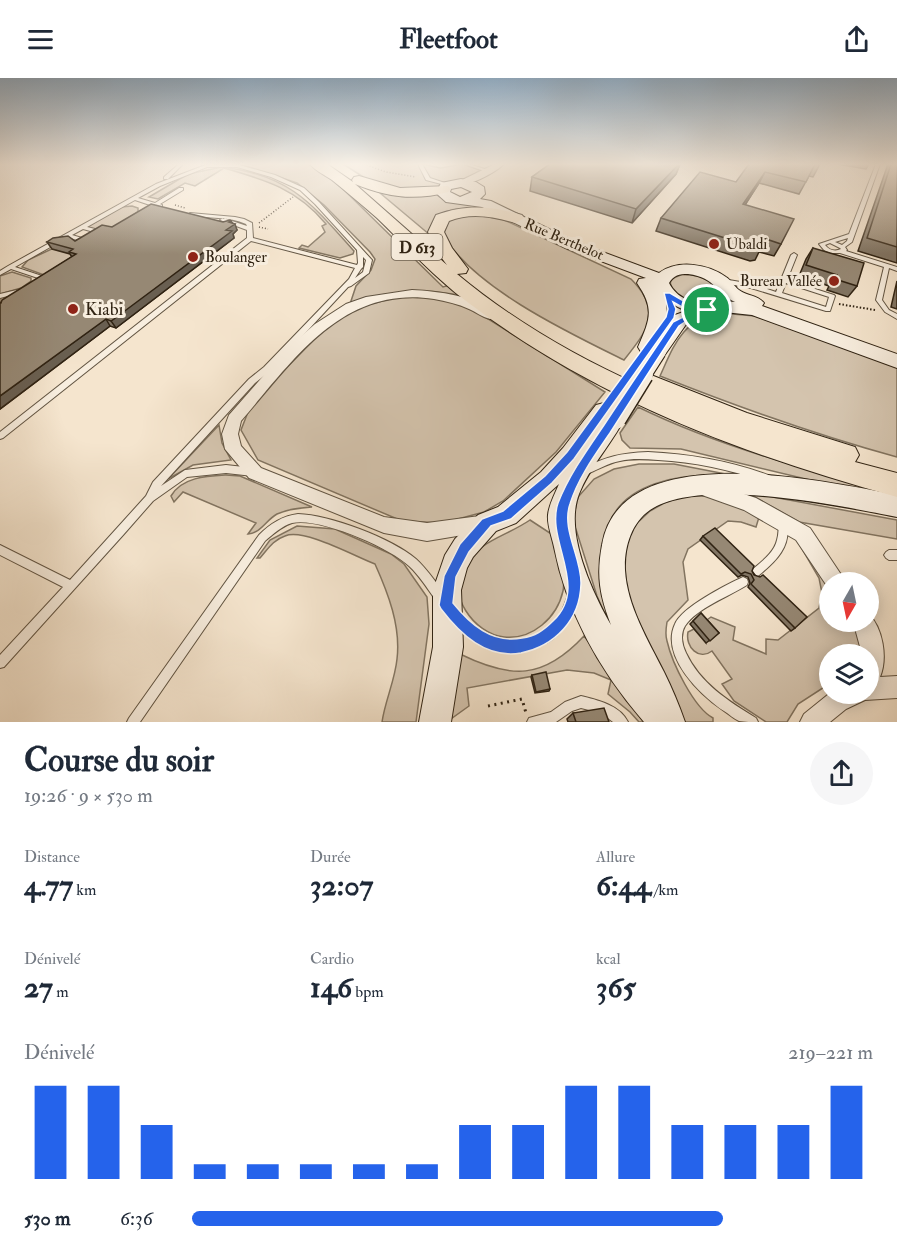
<!DOCTYPE html>
<html lang="fr">
<head>
<meta charset="utf-8">
<style>
	:root { --surface:#fff; --page:#f6f6f7; --text:#1f2937; --muted:#747a83; --accent:#2563eb }
	body { margin:0; font-family:"IM FELL Double Pica",serif; background:var(--page); color:var(--text); height:100vh; display:flex; flex-direction:column; font-size:22px; white-space:nowrap }
	* { box-sizing:border-box; margin:0 }
	p { font-size:20px; color:var(--muted) }
	.icon { flex:none; width:33px; height:33px; fill:none; stroke:currentColor; stroke-width:2; stroke-linecap:round; stroke-linejoin:round }
	.map { position:relative; height:644px; overflow:hidden }
	.details { display:flex; flex-direction:column; background:var(--surface); flex:1 }
	.details>* { flex:none }
	.needle { width:39px; rotate:189deg }
	.fabs { position:absolute; left:819px; top:494px; display:grid; gap:12px }
	.fabs a { display:grid; place-items:center; width:60px; height:60px; border-radius:50%; background:var(--surface); box-shadow:0 3px 15px #0003; font-size:30px }
	.pin { position:absolute; display:grid; place-items:center; width:51px; height:51px; color:#fff; margin:-26px; border:3px solid #fff; border-radius:50%; box-shadow:0 2px 6px #0007 }
	.round { display:grid; place-items:center; flex:none; width:63px; height:63px; border-radius:32px; background:var(--page) }
	.head { display:flex; align-items:center; justify-content:space-between; height:102px; padding:0 24px }
	h1 { font-size:33px; font-weight:700; line-height:45px }
	.stats { display:grid; grid-template-columns:repeat(3,1fr); gap:9px; height:102px; padding:6px 24px }
	.stats div { display:grid; align-content:center }
	.stats b { font-size:30px; font-weight:700 }
	.stats small { font-size:16px; font-weight:400 }
	.stats p { font-size:16px }
	.chart { height:168px; padding:12px 24px }
	.chart p { display:flex; justify-content:space-between }
	.chart svg { width:100%; height:108px; margin-top:6px; stroke:var(--accent); stroke-width:6 }
	ul { padding:0 24px; list-style:none; font-size:20px }
	li { display:grid; grid-template-columns:96px 72px 1fr; align-items:center; height:45px }
	li i { height:15px; border-radius:8px; background:var(--accent) }
	header { display:flex; justify-content:space-between; align-items:center; height:78px; padding:0 24px; background:var(--surface); font-size:27px; font-weight:700 }
	.map>svg:first-child { display:block }
	.green { fill:#d4c4ae; stroke:#827460; stroke-width:1.5 }
	.lines { fill:none; stroke-linecap:round; stroke-linejoin:round }
	.lane-casing { stroke:#615442; stroke-width:2 }
	.street-casing { stroke:#615442; stroke-width:2 }
	.secondary-casing { stroke:#302313; stroke-width:2 }
	.primary-casing { stroke:#302313; stroke-width:2 }
	.path-far2 { stroke:#302313; stroke-width:1.5; stroke-dasharray:1 2; stroke-linecap:butt }
	.path-far1 { stroke:#302313; stroke-width:2; stroke-dasharray:1.5 2; stroke-linecap:butt }
	.path { stroke:#302313; stroke-width:3; stroke-dasharray:2 4.5; stroke-linecap:butt }
	.lane { fill:#f8eedf; fill-rule:evenodd }
	.street { fill:#f8eedf; fill-rule:evenodd }
	.secondary { fill:#f8eedf; fill-rule:evenodd }
	.primary { fill:#f5e5ce; fill-rule:evenodd }
	.secondary-bridge-far1-casing { stroke:#302313; stroke-width:20; stroke-linecap:butt }
	.secondary-bridge-casing { stroke:#302313; stroke-width:25; stroke-linecap:butt }
	.secondary-bridge-far1 { stroke:#f8eedf; stroke-width:18 }
	.secondary-bridge { stroke:#f8eedf; stroke-width:22 }
	.wall { fill:#817564; stroke:#302313; stroke-width:1.5 }
	.shaded-wall { fill:#695f51; stroke:#302313; stroke-width:1.5 }
	.building { fill:#968874; stroke:#302313; stroke-width:1.5 }
	.route { fill:#2563eb; stroke:#fff; stroke-width:1.5; fill-rule:evenodd }
	.poi-dot { fill:#8f2418; stroke:#f8eedf; stroke-width:2 }
	.labels { text-anchor:middle; stroke-width:6; stroke-linejoin:round; paint-order:stroke }
	.far-street-label { font-size:15px; fill:#302313; stroke:#f8eedf }
	.far-poi-label { font-size:15px; fill:#302313; stroke:#f8eedf; text-anchor:start }
	.shield { fill:#f8eedf; stroke:#6c6050; stroke-width:1.5 }
	.shield-label { font-size:16px; font-weight:bold; fill:#302313 }
	.poi-label { font-size:18px; fill:#302313; stroke:#f8eedf; text-anchor:start }
</style>
</head>
<body>
<header><svg class="icon" aria-label="menu" viewBox="0 0 24 24"><path d="M4 6h16M4 12h16M4 18h16"/></svg>Fleetfoot<svg class="icon" aria-label="share" viewBox="0 0 24 24"><path d="M12 15V3M7 8l5-5 5 5M5 13v7h14v-7"/></svg></header>
<div class="map">
<svg width="897" height="644" viewBox="0 0 897 644">
	<rect width="100%" height="100%" fill="#f5e5ce"/>
	<filter id="stains"><feTurbulence type="fractalNoise" baseFrequency=".00333" numOctaves="4"/><feColorMatrix values="0 0 0 0 .2 0 0 0 0 .09 0 0 0 0 .02 0 0 0 .5 -.17"/></filter>
	<radialGradient id="worn" r=".72"><stop offset=".6" stop-color="#630" stop-opacity="0"/><stop offset="1" stop-color="#630" stop-opacity=".3"/></radialGradient>
	<path class="green" d="M 240,86 L 308,86 L 323,94 L 343,111 L 443,209 L 450,207 L 467,219 C 426,209 389,212 350,226 L 356,208 L 371,192 L 375,181 L 370,174 L 324,127 L 297,105 Z
		M 343,86 L 421,86 L 441,90 L 462,86 L 480,92 L 466,102 L 446,104 L 438,109 L 418,114 L 371,104 Z
		M 222,89 C 290,97 311,125 354,173 L 353,176 L 340,180 L 299,170 L 302,167 L 308,169 L 325,154 L 322,148 L 326,146 C 297,111 266,102 224,90 L 195,108 L 185,105 L 158,121 L 149,119 L 188,96 Z
		M 380,115 L 405,119 L 436,116 C 444,125 478,127 492,131 C 469,129 430,126 430,157 Z
		M 132,128 L 138,130 L 138,134 L 106,154 L 87,149 L 121,129 Z
		M 469,136 L 502,141 L 631,201 C 663,233 648,252 624,282 C 569,255 474,210 443,157 L 449,142 Z
		M 71,162 L 82,164 L 81,166 L 84,166 L 82,168 L 85,170 L 74,176 L 78,178 L 74,181 L 163,208 L 153,216 L 69,190 L 9,228 L 0,225 L 0,220 L 33,211 L 68,189 L 63,187 L 44,197 L 22,189 L 28,182 Z
		M 12,194 L 31,200 L 31,203 L 21,210 L 0,216 L 0,198 Z
		M 683,196 C 697,197 713,200 720,213 L 718,219 L 709,225 C 696,225 666,220 671,201 Z
		M 402,218 L 445,221 L 474,232 L 605,314 L 556,374 L 503,423 L 484,434 L 443,445 L 402,443 L 258,382 L 241,352 L 248,334 L 262,315 L 332,243 L 359,229 Z
		M 721,235 L 755,238 L 897,289 L 897,379 C 816,357 738,329 660,298 C 675,265 682,242 721,235 Z
		M 638,329 C 720,369 808,392 897,415 L 897,418 L 810,402 L 681,371 L 630,370 L 622,362 L 620,355 Z
		M 219,347 L 222,365 L 231,382 L 193,387 L 168,401 Z
		M 639,386 L 674,386 L 736,398 C 687,394 613,401 605,462 C 604,470 606,478 607,485 C 609,508 613,532 613,555 L 597,518 L 573,442 L 578,419 L 594,401 L 614,391 Z
		M 226,397 L 240,398 L 312,429 C 299,430 288,431 277,436 C 266,442 261,455 248,456 L 256,445 L 183,414 L 174,424 L 171,418 C 182,399 207,398 226,397 Z
		M 746,414 L 897,442 L 897,461 L 799,444 Z
		M 690,417 L 707,418 L 760,436 L 756,449 L 741,444 L 728,443 L 688,471 L 683,484 L 688,522 L 667,544 C 666,550 665,557 667,563 C 672,585 694,630 713,640 L 713,644 L 684,644 L 621,504 L 625,464 L 635,447 L 650,433 L 675,419 Z
		M 530,442 L 556,459 C 558,472 566,501 563,513 C 557,540 532,562 504,559 C 474,556 445,515 464,488 C 482,461 505,459 530,442 Z
		M 297,448 L 335,451 L 391,476 L 404,486 L 427,519 L 429,546 L 416,644 L 382,644 C 385,623 395,602 397,581 C 401,548 388,515 375,486 C 354,478 304,450 285,458 C 273,462 268,471 260,480 L 257,480 L 270,462 Z
		M 797,462 L 829,504 L 830,543 L 856,543 L 865,576 L 830,576 L 829,606 L 798,626 L 787,644 L 766,644 L 734,623 L 722,606 L 732,601 L 712,573 C 699,583 685,569 688,554 L 694,551 L 706,565 L 704,544 L 711,539 L 735,549 L 733,562 L 766,576 L 766,561 L 778,562 L 819,530 L 822,515 L 819,500 Z
		M 584,558 L 637,624 L 650,644 L 639,644 L 630,634 L 608,616 L 611,602 L 594,595 L 567,592 L 467,610 L 469,628 L 448,643 L 460,576 C 511,601 543,602 584,558 Z"/>
	<g class="lines">
		<g class="lane-casing">
			<path id="lane" d="M 179,86 L 183,86 L 168,101 L 164,101 L 164,99 Z
				M 208,86 L 213,86 L 213,87 L 236,86 L 275,97 L 304,110 L 319,124 L 371,181 L 372,182 L 369,195 L 351,208 L 348,209 L 270,293 L 255,305 L 161,408 L 185,392 L 226,387 L 253,390 L 256,391 L 257,394 L 256,397 L 253,398 L 226,395 L 187,399 L 153,423 L 124,456 L 4,589 L 0,590 L 0,577 L 63,509 L 0,477 L 0,467 L 70,502 L 146,418 L 153,404 L 249,301 L 264,289 L 349,201 L 355,190 L 251,163 L 3,360 L 0,361 L 0,354 L 247,160 L 247,152 L 220,142 L 223,140 L 247,148 L 246,146 C 229,138 209,141 190,137 L 190,135 L 235,139 L 244,141 L 252,145 L 253,160 L 357,187 L 358,185 L 357,172 L 315,126 L 300,112 L 271,99 L 237,89 L 207,89 L 160,108 L 138,120 L 155,125 L 179,110 L 183,110 L 183,112 L 160,126 L 162,127 L 162,129 L 153,128 L 135,122 L 87,149 L 99,152 L 98,158 L 82,164 L 68,159 L 15,189 L 48,200 L 49,201 L 45,204 L 41,204 L 40,203 L 41,201 L 11,191 L 0,197 L 0,193 L 8,188 L 156,106 ZM 83,151 L 94,154 L 94,156 L 82,160 L 72,157 ZM 363,179 L 366,182 L 363,194 L 355,200 L 361,191 L 363,189 Z
				M 418,86 L 422,86 L 430,100 L 451,107 L 449,108 L 426,102 Z
				M 464,86 L 469,86 L 491,93 L 487,94 Z
				M 876,86 L 880,86 L 852,164 L 845,169 L 847,172 L 846,173 L 897,189 L 897,193 L 889,190 L 882,222 L 889,232 L 897,236 L 897,241 L 885,234 L 876,222 L 884,189 L 840,175 L 830,175 L 824,172 L 819,166 L 849,156 ZM 848,160 L 847,163 L 842,167 L 835,164 ZM 830,165 L 840,170 L 841,171 C 835,174 829,172 825,167 Z
				M 794,175 L 797,177 L 787,202 L 834,217 L 835,218 L 830,233 L 826,233 L 751,210 L 723,205 L 720,203 L 723,201 L 752,206 L 776,214 L 791,177 ZM 786,205 L 829,219 L 826,229 L 782,215 Z
				M 21,211 L 24,213 L 23,214 L 0,220 L 0,216 Z
				M 648,374 C 690,376 731,383 771,398 L 772,401 L 771,404 L 768,405 C 732,392 696,384 658,382 C 645,381 632,380 620,383 C 608,385 597,392 585,397 L 582,396 L 581,393 L 582,390 C 608,379 619,375 648,374 Z
				M 298,436 C 330,437 391,460 416,481 C 426,490 434,502 443,513 L 444,517 L 443,521 L 439,522 L 435,521 C 427,510 419,497 409,488 C 389,469 319,439 292,445 C 282,448 273,456 265,463 L 140,644 L 127,644 L 129,640 L 259,457 C 270,446 282,438 298,436 Z
				M 783,442 L 786,443 C 793,468 775,484 758,498 L 755,500 L 752,498 L 750,495 L 752,492 C 761,484 774,475 777,462 C 779,456 778,449 780,443 Z
				M 889,472 L 897,472 L 897,482 L 889,482 L 886,480 L 884,477 L 886,474 Z
				M 743,499 L 747,501 L 748,504 L 747,507 C 728,519 697,530 685,548 C 680,556 682,567 686,575 C 700,605 728,623 756,640 L 758,644 C 752,644 745,644 739,643 C 734,641 729,636 724,633 C 700,617 660,578 675,546 C 682,529 726,507 743,499 Z
				M 573,513 L 577,514 L 578,518 C 573,531 569,544 559,555 C 539,576 505,577 481,565 C 470,559 457,553 452,542 L 453,538 L 457,537 C 469,542 476,552 489,557 C 516,569 544,560 560,536 C 564,530 566,522 569,514 Z
				M 581,618 C 597,622 620,627 628,644 L 613,644 L 601,635 L 581,630 L 572,633 L 556,644 L 527,644 L 529,640 L 551,634 L 565,624 Z"/>
		</g>
		<g class="street-casing">
			<path id="street" d="M 495,86 L 504,86 C 496,94 466,111 456,105 Z
				M 412,212 C 436,213 480,218 496,237 L 490,241 C 482,239 476,234 469,231 C 458,226 446,223 434,221 C 342,207 293,283 241,343 L 238,356 L 241,368 L 261,390 L 384,439 L 427,445 L 487,437 L 493,439 L 496,445 L 493,451 L 487,453 L 427,463 L 384,455 L 249,400 L 225,371 L 222,356 L 229,337 L 288,270 L 315,246 L 346,226 L 366,219 Z
				M 708,404 L 756,420 L 810,450 L 846,504 L 830,504 L 829,511 L 796,462 L 744,432 L 702,417 L 699,412 L 702,407 Z
				M 868,535 C 883,550 888,580 880,599 L 897,598 L 897,620 L 865,622 L 846,631 L 830,644 L 800,644 L 804,636 L 830,615 L 868,615 L 868,576 L 862,576 L 853,543 L 868,543 Z"/>
		</g>
		<g class="secondary-casing">
			<path id="secondary" d="M 461,101 L 476,104 L 484,109 L 485,116 L 480,121 L 491,123 L 576,164 L 659,195 C 678,181 708,186 726,199 C 731,202 734,208 739,212 C 747,218 758,217 764,225 L 762,228 L 897,276 L 897,290 L 752,237 L 724,234 L 713,235 L 687,245 L 664,278 L 657,280 L 650,278 L 641,274 L 638,269 C 650,241 655,231 637,205 L 639,201 L 646,200 L 566,170 L 482,129 L 446,124 L 436,115 L 441,105 ZM 461,109 L 472,114 L 460,119 L 450,114 L 451,111 ZM 688,196 C 717,200 715,215 735,224 C 711,221 683,232 669,205 C 674,197 679,196 688,196 ZM 666,223 L 686,233 L 675,237 L 664,250 L 667,236 Z
				M 604,325 L 612,327 L 615,333 L 613,337 L 619,339 L 622,345 C 609,369 589,390 579,416 C 564,454 592,514 611,547 C 600,518 596,498 602,467 C 620,358 823,403 897,417 L 897,439 C 840,428 700,398 650,432 C 631,445 624,470 625,492 C 627,528 648,562 664,594 C 672,610 679,627 685,644 L 644,644 C 600,593 567,535 554,469 C 552,459 547,447 548,437 C 549,426 555,416 559,406 L 516,445 L 496,453 L 473,479 L 467,490 L 461,512 L 463,569 L 451,644 L 419,644 L 433,569 L 433,512 L 445,477 L 455,461 L 478,437 L 498,429 L 541,394 L 563,370 L 596,327 Z"/>
		</g>
		<g class="primary-casing">
			<path id="primary" d="M 310,86 L 327,86 L 353,104 L 352,102 L 354,99 L 359,98 L 400,110 L 448,108 L 451,111 L 448,114 C 414,123 387,119 355,106 L 447,187 L 435,171 L 428,154 L 436,137 C 466,126 492,128 522,137 L 524,140 L 516,145 C 493,139 472,134 449,143 L 444,154 L 452,170 L 468,191 L 466,195 L 457,196 C 511,241 576,279 641,308 L 643,300 L 651,297 L 747,335 L 855,369 L 859,377 L 855,384 L 897,395 L 897,419 C 744,377 598,322 470,226 C 436,201 407,169 377,140 C 362,127 347,114 332,102 C 325,97 315,93 310,86 Z"/>
		</g>
		<path class="path-far2" d="M 364,86 L 386,94 L 416,99
			M 175,127 L 185,130
			M 259,145 L 293,119
			M 259,149 L 268,151"/>
		<path class="path-far1" d="M 839,226 L 875,232"/>
		<path class="path" d="M 488,628 L 522,621 L 526,635"/>
		<use href="#lane" class="lane"/>
		<use href="#street" class="street"/>
		<use href="#secondary" class="secondary"/>
		<use href="#primary" class="primary"/>
		<g class="secondary-bridge-far1-casing">
			<path id="secondary-bridge-far1" d="M 641,298 L 657,273"/>
		</g>
		<g class="secondary-bridge-casing">
			<path id="secondary-bridge" d="M 615,340 L 642,296"/>
		</g>
		<use href="#secondary-bridge-far1" class="secondary-bridge-far1"/>
		<use href="#secondary-bridge" class="secondary-bridge"/>
	</g>
	<path class="wall" d="M 550,86 L 680,86 L 676,96 L 632,145 L 530,113 L 532,99 Z
		M 766,86 L 820,86 L 813,99 L 809,98 L 799,116 L 759,105 L 745,127 L 781,166 L 774,178 L 759,174 L 755,182 L 750,183 L 656,153 L 661,140 L 736,104 Z
		M 837,86 L 869,86 L 866,91 Z
		M 888,86 L 897,86 L 897,185 L 858,173 Z
		M 231,143 L 237,152 L 233,156 L 234,160 L 116,250 L 110,248 L 0,331 L 0,225 L 72,179 L 70,176 L 52,171 L 47,164 L 75,163 L 112,149 L 223,144 Z
		M 813,170 L 857,208 L 848,219 L 827,212 L 829,208 L 799,198 L 806,181 Z
		M 897,203 L 897,231 L 891,229 Z
		M 703,458 L 752,493 L 795,550 L 791,553 L 748,509 L 750,505 L 748,499 L 742,497 L 738,499 L 700,462 Z
		M 701,535 L 719,555 L 706,565 L 690,546 Z
		M 532,597 L 550,611 L 549,613 L 535,615 L 531,599 Z
		M 573,635 L 609,644 L 568,644 L 567,641 Z"/>
	<path class="shaded-wall" d="M 679,86 L 680,86 L 676,96 L 632,145 L 636,131 Z
		M 765,94 L 759,105 L 737,139 L 743,126 Z
		M 231,143 L 232,147 L 235,146 L 237,152 L 233,156 L 234,160 L 116,250 L 111,243 L 226,152 L 229,144 Z
		M 106,241 L 110,248 L 0,331 L 0,318 Z"/>
	<path class="building" d="M 550,86 L 679,86 L 636,131 L 532,99 Z
		M 749,86 L 820,86 L 819,87 L 815,86 L 806,104 L 765,94 L 743,126 L 794,141 L 781,166 L 766,161 L 762,169 L 757,170 L 661,140 L 700,94 L 736,104 Z
		M 891,86 L 897,86 L 897,169 L 867,160 Z
		M 151,126 L 223,144 L 230,142 L 231,143 L 229,144 L 235,146 L 226,152 L 232,153 L 114,241 L 111,243 L 106,241 L 0,318 L 0,225 L 1,225 L 2,222 L 76,176 L 69,174 L 73,171 L 47,164 L 53,160 L 68,158 L 75,163 L 102,147 L 112,149 Z
		M 813,170 L 864,185 L 857,208 L 835,201 L 837,197 L 806,187 Z
		M 715,450 L 754,488 L 752,493 L 754,497 L 760,499 L 763,497 L 807,539 L 795,550 L 751,506 L 754,502 L 751,496 L 745,494 L 741,496 L 703,458 Z
		M 701,535 L 719,555 L 710,563 L 693,543 Z
		M 546,594 L 550,611 L 536,614 L 532,597 Z
		M 604,630 L 609,644 L 576,644 L 573,635 Z"/>
	<linearGradient id="sky" x2="0" y2="1"><stop stop-color="#92adc4"/><stop offset="0.49" stop-color="#faf3e9"/><stop offset="1" stop-color="#faf3e9" stop-opacity="0"/></linearGradient>
	<rect width="897" height="176" fill="url(#sky)"/>
	<path class="route" d="M 664,215 L 670,215 L 687,225 L 711,232 L 691,240 L 679,248 C 656,283 633,319 610,355 C 595,377 578,400 570,426 C 561,452 582,480 581,506 C 580,542 555,568 521,575 C 486,581 460,556 441,531 L 439,527 L 444,498 L 460,466 L 482,441 L 503,433 L 545,398 L 567,374 L 666,239 L 668,231 ZM 673,224 L 682,229 L 697,232 L 673,244 C 650,278 627,312 604,347 C 587,372 569,397 558,425 C 545,463 590,508 553,543 C 543,553 535,558 522,560 C 492,566 470,546 453,525 L 456,499 L 469,474 L 491,448 L 511,441 L 552,405 L 574,381 L 674,240 L 676,231 Z"/>
	<g class="poi-dot">
		<circle cx="714" cy="166" r="6"/>
		<circle cx="193" cy="179" r="6"/>
		<circle cx="834" cy="203" r="6"/>
		<circle cx="73" cy="231" r="6"/>
	</g>
	<g class="labels">
		<g class="far-street-label">
			<text transform="translate(564 161) rotate(23)" y="5">Rue Berthelot</text>
		</g>
		<g class="far-poi-label">
			<text x="726" y="171">Ubaldi</text>
			<text x="205" y="184">Boulanger</text>
			<text x="822" y="208" text-anchor="end">Bureau Vallée</text>
		</g>
		<rect class="shield" x="391.5" y="156" width="51" height="26" rx="4.5"/>
		<g class="shield-label">
			<text x="417" y="175">D 613</text>
		</g>
		<g class="poi-label">
			<text x="85" y="237">Kiabi</text>
		</g>
	</g>
	<rect width="100%" height="100%" filter="url(#stains)"/>
	<rect width="100%" height="100%" fill="url(#worn)"/>
</svg>
<div class="fabs">
<a><svg class="needle" viewBox="-14 -14 28 28"><path d="M0-13l5 13h-10z" fill="#e53935"/><path d="M0 13l5-13h-10z" fill="#747a83"/></svg></a>
<a><svg class="icon" aria-label="layers" viewBox="0 0 24 24"><path d="M12 4l9 5-9 5-9-5zM3 14l9 5 9-5"/></svg></a>
</div>
<div class="pin" style="left:707px;top:232px;background:#1e9e55"><svg class="icon" aria-label="arrive" viewBox="0 0 24 24"><path d="M6 21V4h12l-3 4 3 4H6"/></svg></div>
</div>
<section class="details">
<div class="head"><div><h1>Course du soir</h1><p>19:26 · 9 × 530 m</p></div><a class="round"><svg class="icon" aria-label="share" viewBox="0 0 24 24"><path d="M12 15V3M7 8l5-5 5 5M5 13v7h14v-7"/></svg></a></div>
<div class="stats">
<div><p>Distance</p><b>4.77<small> km</small></b></div>
<div><p>Durée</p><b>32:07</b></div>
<div><p>Allure</p><b>6:44<small> /km</small></b></div>
</div>
<div class="stats">
<div><p>Dénivelé</p><b>27<small> m</small></b></div>
<div><p>Cardio</p><b>146<small> bpm</small></b></div>
<div><p>kcal</p><b>365</b></div>
</div>
<div class="chart"><p><span>Dénivelé</span>219–221 m</p>
<svg viewBox="0 0 160 44" preserveAspectRatio="none"><path d="M5 44V6M15 44V6M25 44V22M35 44V38M45 44V38M55 44V38M65 44V38M75 44V38M85 44V22M95 44V22M105 44V6M115 44V6M125 44V22M135 44V22M145 44V22M155 44V6"/></svg>
</div>
<ul>
<li><b>530 m</b>6:36<i style="width:78%"></i></li>
</ul>
</section>
</body>
</html>
